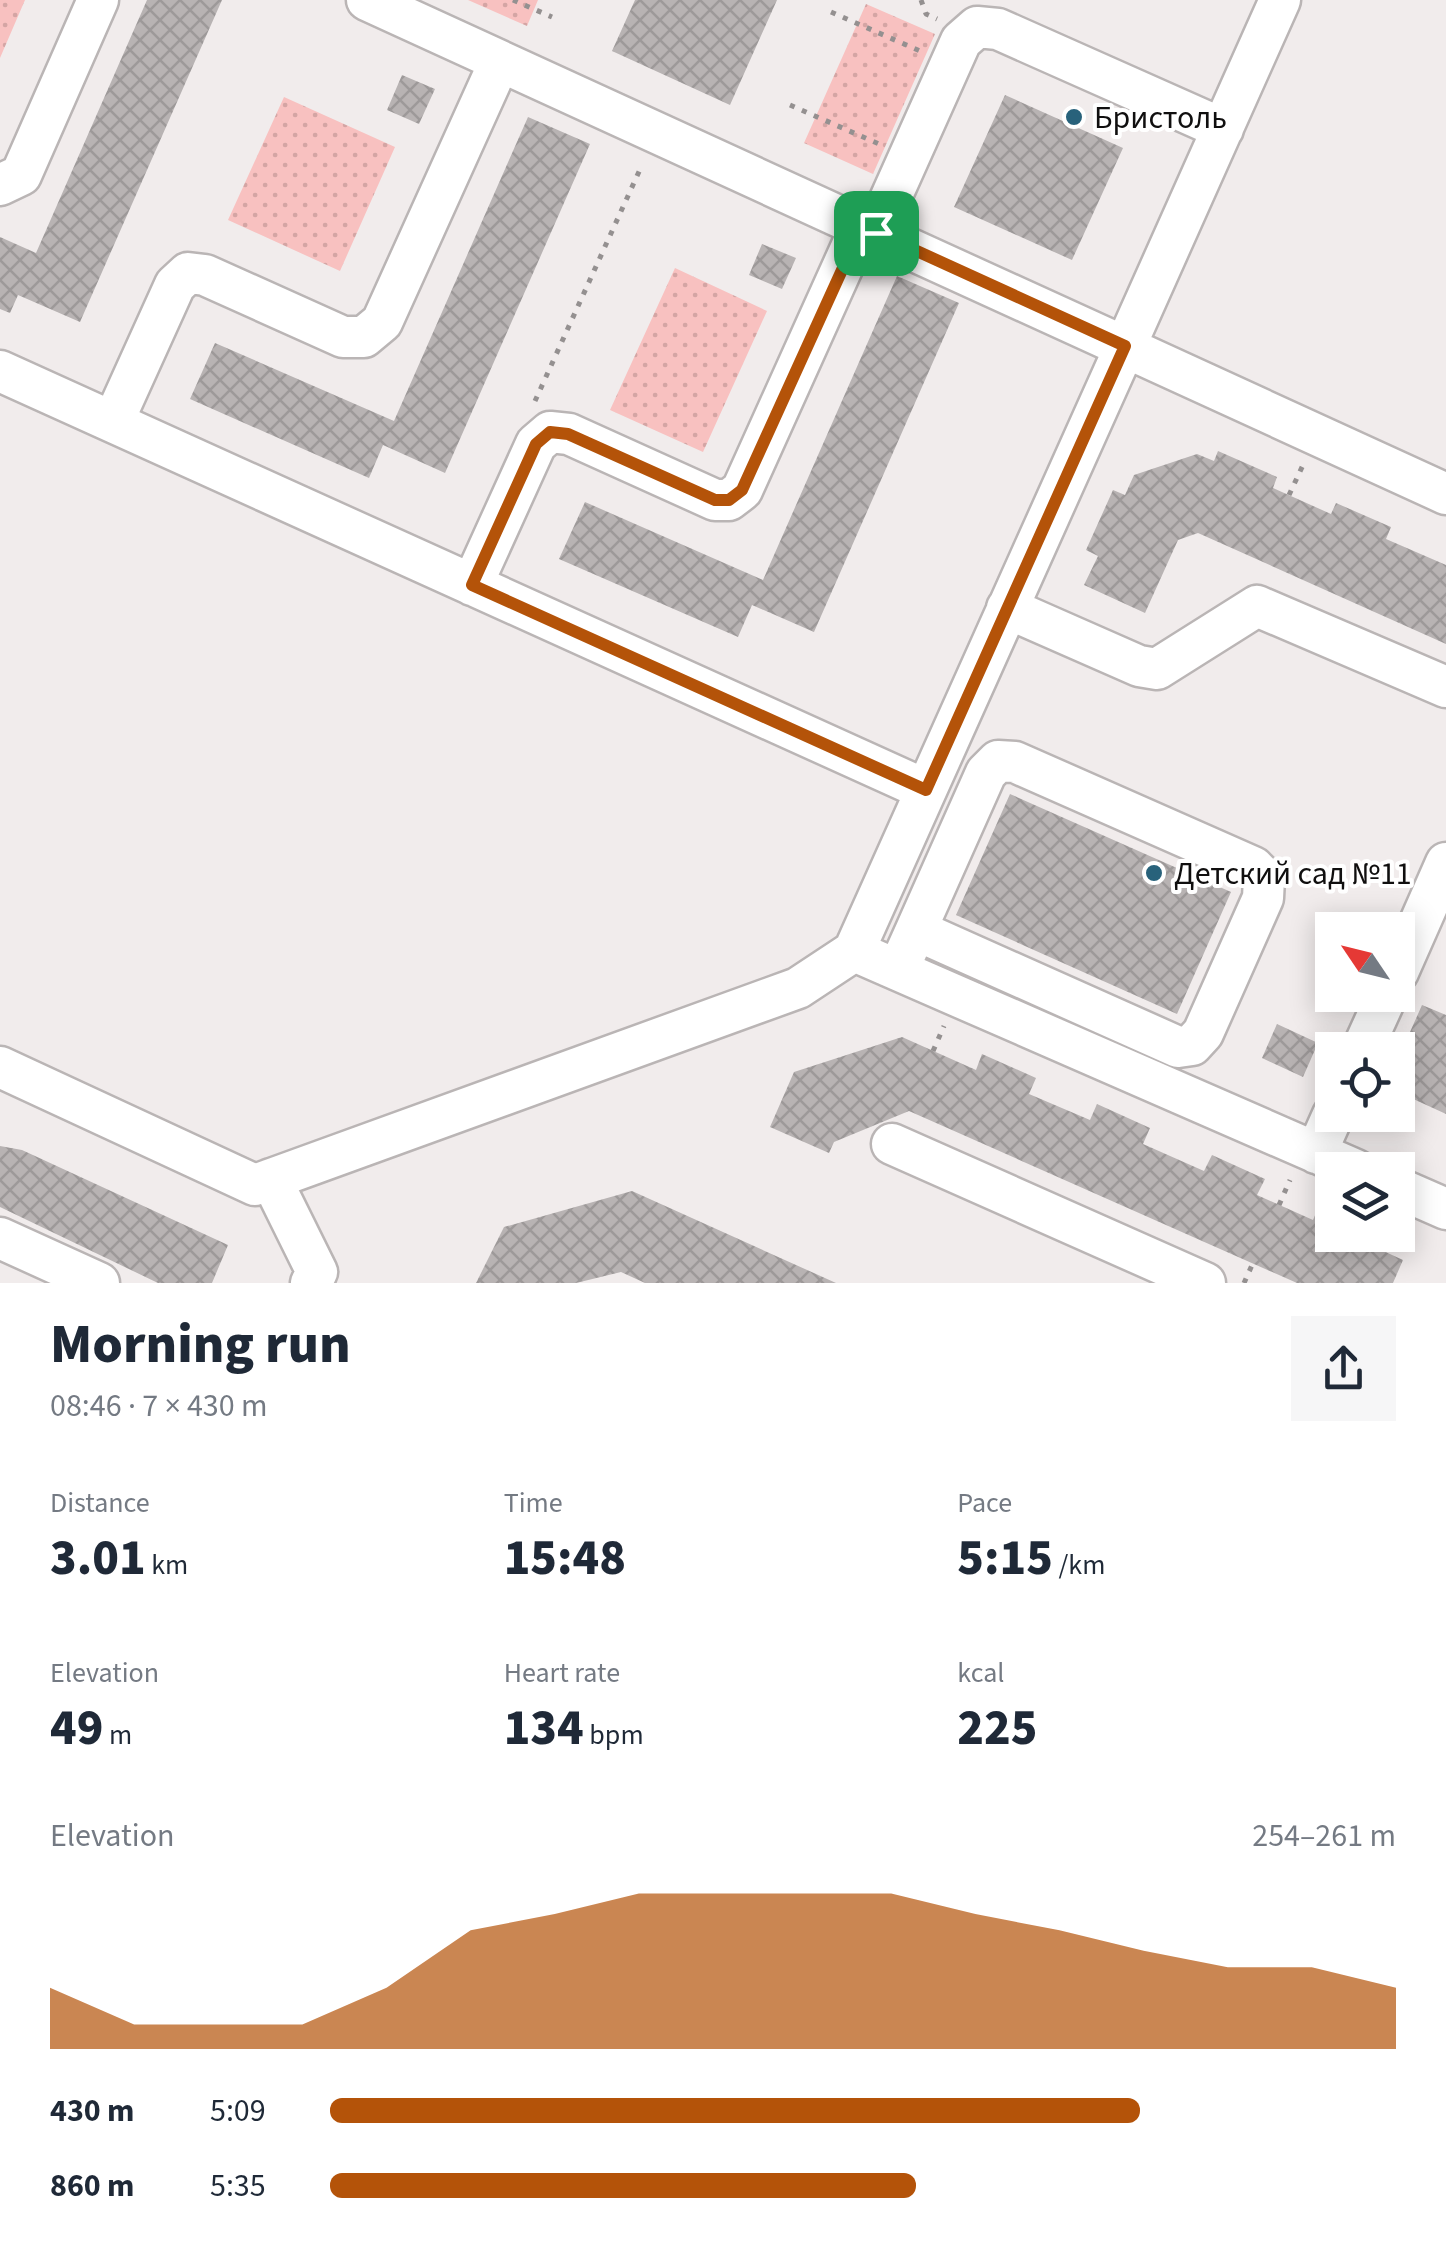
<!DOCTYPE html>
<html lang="en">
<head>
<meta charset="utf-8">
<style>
	:root { --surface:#fff; --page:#f6f6f7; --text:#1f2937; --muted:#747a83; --accent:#b45309 }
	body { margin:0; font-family:"Source Sans 3",sans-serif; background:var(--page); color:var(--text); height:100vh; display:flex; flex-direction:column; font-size:38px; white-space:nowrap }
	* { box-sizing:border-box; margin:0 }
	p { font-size:32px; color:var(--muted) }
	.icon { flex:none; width:55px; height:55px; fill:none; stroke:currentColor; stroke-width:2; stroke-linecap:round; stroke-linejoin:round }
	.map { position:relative; height:1283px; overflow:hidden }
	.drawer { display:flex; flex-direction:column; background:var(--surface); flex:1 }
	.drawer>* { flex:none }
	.needle { width:65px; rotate:305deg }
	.tools { position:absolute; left:1315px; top:912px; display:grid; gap:20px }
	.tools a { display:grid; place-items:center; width:100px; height:100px; border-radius:0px; background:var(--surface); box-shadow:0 5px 25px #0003; font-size:50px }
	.pin { position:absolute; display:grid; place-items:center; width:85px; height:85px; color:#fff; margin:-42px; border-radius:20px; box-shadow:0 5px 15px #0006 }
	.round { display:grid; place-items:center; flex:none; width:105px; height:105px; border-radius:0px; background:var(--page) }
	.headline { display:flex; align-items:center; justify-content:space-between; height:170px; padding:0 50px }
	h1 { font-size:55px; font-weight:800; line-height:75px }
	.metrics { display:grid; grid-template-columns:repeat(3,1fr); gap:15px; height:170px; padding:10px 50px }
	.metrics div { display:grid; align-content:center }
	.metrics b { font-size:50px; font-weight:800 }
	.metrics small { font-size:28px; font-weight:400 }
	.metrics p { font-size:28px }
	.chart { height:280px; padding:20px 50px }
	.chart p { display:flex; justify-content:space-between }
	.chart svg { width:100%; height:180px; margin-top:10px; fill:var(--accent); opacity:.7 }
	ul { padding:0 50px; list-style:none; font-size:32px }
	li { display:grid; grid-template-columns:160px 120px 1fr; align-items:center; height:75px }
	li i { height:25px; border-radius:12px; background:var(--accent) }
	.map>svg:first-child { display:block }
	.park { fill:url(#park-dots) }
	.building { fill:url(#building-cross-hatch) }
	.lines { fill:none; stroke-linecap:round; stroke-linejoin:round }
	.minor-casing { stroke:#bab5b5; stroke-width:45 }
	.path { stroke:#949090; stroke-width:5; stroke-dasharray:5 8; stroke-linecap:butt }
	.minor { stroke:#fff; stroke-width:40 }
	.route-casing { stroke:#fff; stroke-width:20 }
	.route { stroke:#b45309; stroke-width:12 }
	.poi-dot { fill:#28627b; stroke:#fff; stroke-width:4 }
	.labels { text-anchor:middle; stroke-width:8; stroke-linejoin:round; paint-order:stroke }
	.poi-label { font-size:32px; fill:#100f0f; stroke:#fff; text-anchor:start }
</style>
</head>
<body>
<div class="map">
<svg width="1446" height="1283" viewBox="0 0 1446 1283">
	<defs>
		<pattern id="park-dots" width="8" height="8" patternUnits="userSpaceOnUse" patternTransform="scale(2.5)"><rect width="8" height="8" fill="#f8c1c0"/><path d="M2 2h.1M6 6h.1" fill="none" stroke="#d4a5a4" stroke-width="1.8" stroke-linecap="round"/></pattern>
		<pattern id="building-cross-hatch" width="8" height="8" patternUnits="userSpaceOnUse" patternTransform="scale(2.5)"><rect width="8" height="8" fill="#b8b3b3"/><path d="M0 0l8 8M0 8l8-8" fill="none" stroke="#9d9999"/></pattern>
	</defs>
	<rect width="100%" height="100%" fill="#f1ecec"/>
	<path class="park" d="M 0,0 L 25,0 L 0,58 Z
		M 468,0 L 538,0 L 527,26 Z
		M 866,4 L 935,34 L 873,174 L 804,143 Z
		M 284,97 L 395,147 L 340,271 L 228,220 Z
		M 675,268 L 767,311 L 703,452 L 610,410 Z"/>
	<path class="building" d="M 147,0 L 222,0 L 80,322 L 18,295 L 10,313 L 0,309 L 0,237 L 36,253 Z
		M 635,0 L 777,0 L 730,105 L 612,51 Z
		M 402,75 L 435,89 L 419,124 L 387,110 Z
		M 1005,95 L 1123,148 L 1072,260 L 954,207 Z
		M 528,117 L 590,144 L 445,473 L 383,445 L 369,478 L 190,399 L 215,343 L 394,421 Z
		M 762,244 L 796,258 L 782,289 L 749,275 Z
		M 897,276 L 959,303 L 814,632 L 752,605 L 738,637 L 559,559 L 585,502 L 763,580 Z
		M 1218,451 L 1277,477 L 1273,488 L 1331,514 L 1336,503 L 1391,527 L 1386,539 L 1446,565 L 1446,644 L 1198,533 L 1178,540 L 1145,613 L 1084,585 L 1098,556 L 1086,550 L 1113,490 L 1125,495 L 1134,475 L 1197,454 L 1214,461 Z
		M 1010,794 L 1231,892 L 1177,1014 L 956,915 Z
		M 1422,1005 L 1446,1015 L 1446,1114 L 1398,1092 L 1398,1059 Z
		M 1277,1024 L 1318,1043 L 1303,1077 L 1262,1058 Z
		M 902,1037 L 976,1070 L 982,1054 L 1036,1078 L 1029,1094 L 1090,1120 L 1097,1104 L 1150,1128 L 1143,1144 L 1204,1171 L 1212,1155 L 1265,1179 L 1257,1195 L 1313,1220 L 1320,1204 L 1332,1209 L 1332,1235 L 1385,1235 L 1379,1249 L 1403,1260 L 1393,1283 L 1297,1283 L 909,1111 L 834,1142 L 829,1153 L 770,1127 L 794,1072 Z
		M 0,1146 L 22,1150 L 228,1245 L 212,1283 L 158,1283 L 0,1207 Z
		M 632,1191 L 836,1283 L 645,1283 L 621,1272 L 576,1283 L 476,1283 L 504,1227 Z"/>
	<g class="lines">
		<g class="minor-casing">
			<path id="minor" d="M 367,0 L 875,233
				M 1223,129 L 998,29 L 977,27 L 961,41 L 875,233 L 1125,347 L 1280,0
				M 0,185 L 21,175 L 98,0
				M 0,371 L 926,790
				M 113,422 L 175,285 L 188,273 L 205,275 L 343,337 L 364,337 L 382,322 L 500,61
				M 472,585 L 536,444 L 550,432 L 569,434 L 715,500 L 729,500 L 742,490 L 861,226
				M 1007,608 L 1139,666 L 1157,669 L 1257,606 L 1446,687
				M 898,970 L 916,930 L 986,773 L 998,761 L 1015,762 L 1253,867 L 1264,878 L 1263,898 L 1203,1033 L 1192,1045 L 1178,1047 L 916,930
				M 1398,972 L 1446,863
				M 1362,1050 L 1387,995
				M 0,1067 L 255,1185 L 798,988 L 854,951
				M 892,1144 L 1205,1283
				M 1316,1153 L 1333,1115
				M 1356,1170 L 854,951 L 1125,347 L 1446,494
				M 271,1179 L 317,1272 L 311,1283
				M 1398,1188 L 1446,1209
				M 0,1238 L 99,1283"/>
		</g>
		<path class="path" d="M 513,0 L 552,17
			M 921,0 L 926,14 L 937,19
			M 831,12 L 920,51
			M 790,105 L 879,144
			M 535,401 L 642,165
			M 1289,495 L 1303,465
			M 933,1051 L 944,1026
			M 1279,1205 L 1290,1180
			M 1244,1283 L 1253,1263"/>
		<use href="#minor" class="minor"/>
	</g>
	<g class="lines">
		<g class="route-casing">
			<path id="route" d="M 862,226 L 1125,346 L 926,790 L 472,585 L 536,444 L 550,432 L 568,434 L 715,500 L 729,500 L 742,490 Z"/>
		</g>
		<use href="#route" class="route"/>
	</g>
	<g class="poi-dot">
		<circle cx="1074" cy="117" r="10"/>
		<circle cx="1154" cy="873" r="10"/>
	</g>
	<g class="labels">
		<g class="poi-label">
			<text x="1094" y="128">Бристоль</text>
			<text x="1174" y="884">Детский сад №11</text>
		</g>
	</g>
</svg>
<div class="tools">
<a><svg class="needle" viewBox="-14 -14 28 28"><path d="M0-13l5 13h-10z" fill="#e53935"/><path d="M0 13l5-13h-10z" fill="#747a83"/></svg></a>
<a><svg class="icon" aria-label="locate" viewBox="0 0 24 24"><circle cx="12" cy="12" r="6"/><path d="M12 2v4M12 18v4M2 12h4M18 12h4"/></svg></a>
<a><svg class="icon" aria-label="layers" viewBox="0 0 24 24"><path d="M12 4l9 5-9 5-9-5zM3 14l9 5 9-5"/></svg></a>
</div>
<div class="pin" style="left:876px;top:233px;background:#1e9e55"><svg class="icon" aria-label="arrive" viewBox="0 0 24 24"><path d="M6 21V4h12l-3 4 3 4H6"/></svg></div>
</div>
<section class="drawer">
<div class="headline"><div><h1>Morning run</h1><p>08:46 · 7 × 430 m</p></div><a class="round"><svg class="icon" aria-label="share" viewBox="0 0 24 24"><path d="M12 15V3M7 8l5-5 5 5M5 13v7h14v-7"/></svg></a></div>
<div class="metrics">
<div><p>Distance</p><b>3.01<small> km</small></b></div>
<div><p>Time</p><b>15:48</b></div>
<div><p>Pace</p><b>5:15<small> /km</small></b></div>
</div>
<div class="metrics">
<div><p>Elevation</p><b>49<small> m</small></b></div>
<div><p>Heart rate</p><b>134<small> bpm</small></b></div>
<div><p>kcal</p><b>225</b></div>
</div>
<div class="chart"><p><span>Elevation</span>254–261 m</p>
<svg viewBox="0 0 160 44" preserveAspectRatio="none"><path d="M0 44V29L10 38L20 38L30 38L40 29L50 15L60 11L70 6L80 6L90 6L100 6L110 11L120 15L130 20L140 24L150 24L160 29V44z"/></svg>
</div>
<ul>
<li><b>430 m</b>5:09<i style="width:76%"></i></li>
<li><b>860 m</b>5:35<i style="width:55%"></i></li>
</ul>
</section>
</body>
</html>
